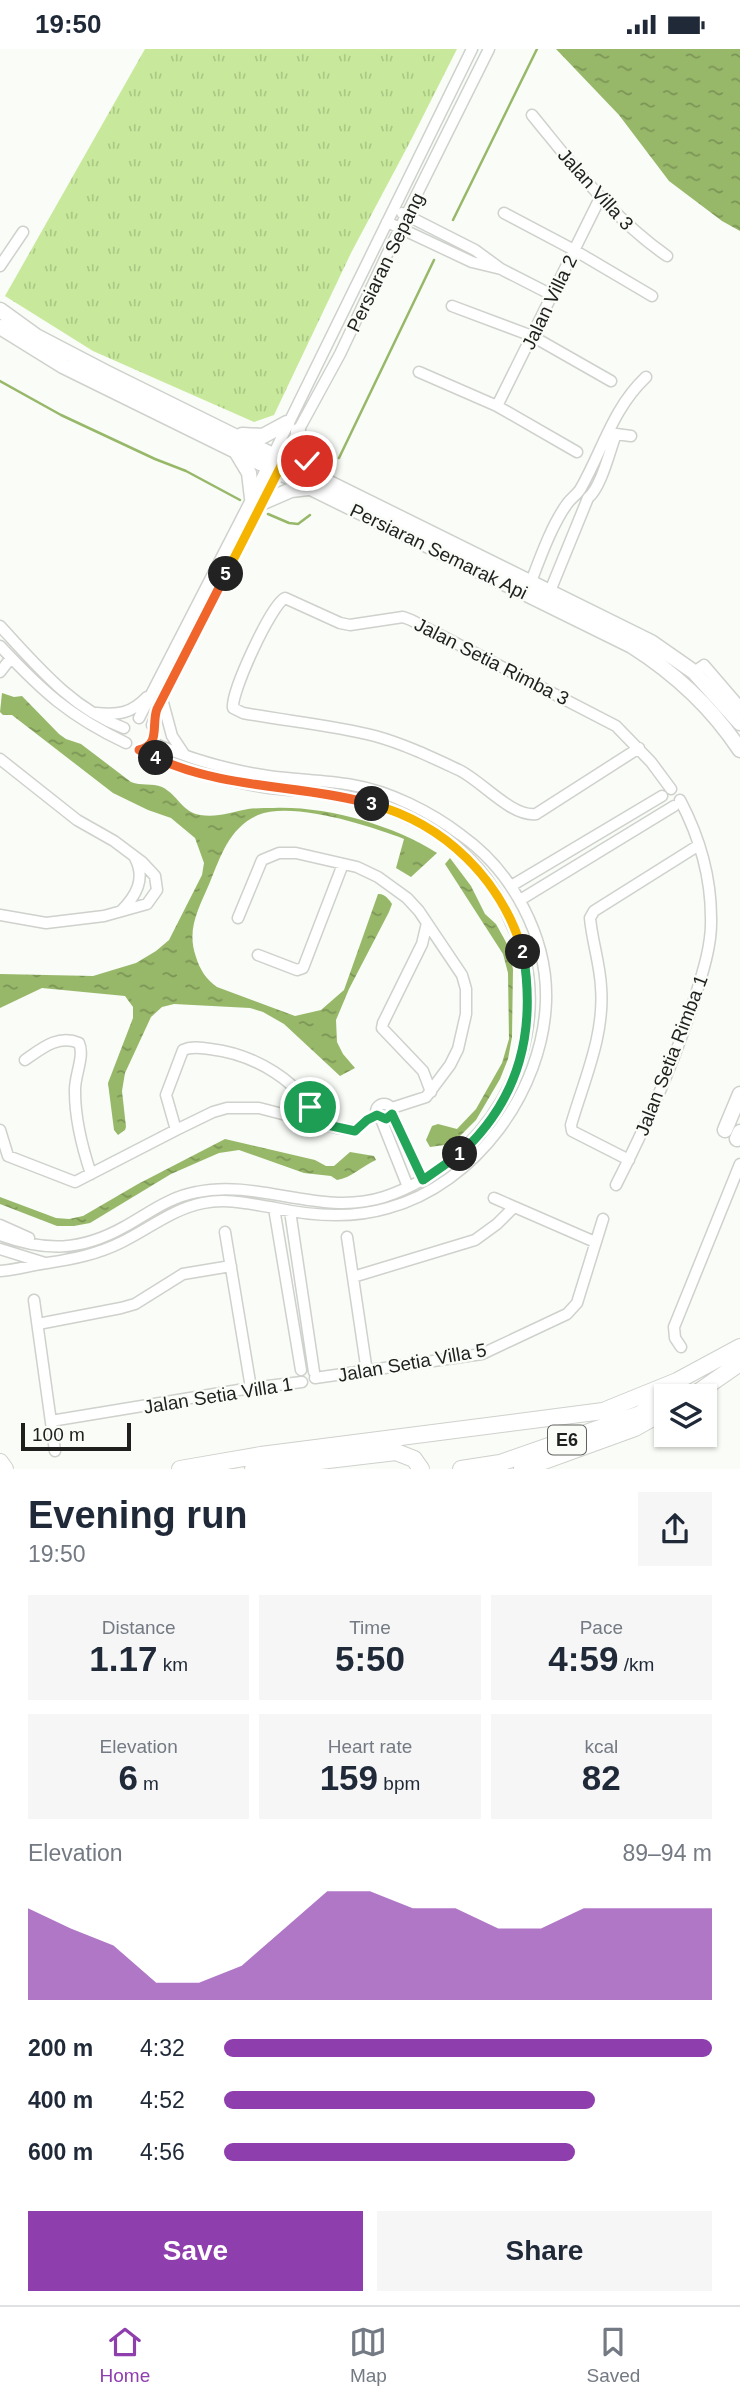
<!DOCTYPE html>
<html lang="en">
<head>
<meta charset="utf-8">
<style>
	:root { --surface:#fff; --page:#f6f6f7; --text:#1f2937; --muted:#747a83; --line:#e0e1e3; --accent:#8f3eae }
	body { margin:0; font-family:Helvetica,sans-serif; background:var(--page); color:var(--text); height:100vh; display:flex; flex-direction:column; font-size:26px; white-space:nowrap }
	* { box-sizing:border-box; margin:0 }
	p { font-size:23px; color:var(--muted) }
	.icon { flex:none; width:38px; height:38px; fill:none; stroke:currentColor; stroke-width:2; stroke-linecap:round; stroke-linejoin:round }
	.map { position:relative; height:1420px; overflow:hidden }
	.side { display:flex; flex-direction:column; background:var(--surface); flex:1 }
	.side>* { flex:none }
	.buttons { position:absolute; left:654px; top:1335px; display:grid; gap:14px }
	.buttons a { display:grid; place-items:center; width:63px; height:63px; border-radius:0px; background:var(--surface); box-shadow:0 2px 5px #0004; font-size:35px }
	.scale { position:absolute; left:21px; bottom:18px; width:110px; box-sizing:border-box; padding-left:7px; border:4px solid #1f201e; border-top:0; font-size:19px; line-height:24px; white-space:nowrap; color:#1f201e; -webkit-text-stroke:5px #f9fcf7; paint-order:stroke }
	.pin { position:absolute; display:grid; place-items:center; width:60px; height:60px; color:#fff; margin:-30px; border:4px solid #fff; border-radius:50%; box-shadow:0 2px 7px #0007 }
	.km { position:absolute; width:35px; height:35px; margin:-18px; border-radius:50%; background:#222; color:#fff; font-size:19px; line-height:35px; text-align:center }
	.round { display:grid; place-items:center; flex:none; width:74px; height:74px; border-radius:0px; background:var(--page) }
	.headline { display:flex; align-items:center; justify-content:space-between; height:119px; padding:0 28px }
	h1 { font-size:38px; font-weight:800; line-height:52px }
	.stats { display:grid; grid-template-columns:repeat(3,1fr); gap:10px; height:119px; padding:7px 28px }
	.stats div { display:grid; align-content:center; border-radius:0px; background:var(--page); text-align:center }
	.stats b { font-size:35px; font-weight:800 }
	.stats small { font-size:19px; font-weight:400 }
	.stats p { font-size:19px }
	.chart { height:196px; padding:14px 28px }
	.chart p { display:flex; justify-content:space-between }
	.chart svg { width:100%; height:126px; margin-top:7px; fill:var(--accent); opacity:.7 }
	.cta { display:flex; gap:14px; margin-top:auto; padding:14px 28px }
	.cta a { flex:1; height:80px; border-radius:0px; background:var(--accent); color:#fff; font-size:28px; font-weight:800; line-height:80px; text-align:center }
	.cta a+a { background:var(--page); color:var(--text) }
	ul { padding:0 28px; list-style:none; font-size:23px }
	li { display:grid; grid-template-columns:112px 84px 1fr; align-items:center; height:52px }
	li i { height:18px; border-radius:9px; background:var(--accent) }
	.status { display:flex; justify-content:space-between; align-items:center; height:49px; padding:0 35px; background:var(--surface); direction:ltr }
	.status svg { height:19px; fill:currentColor }
	.menu { display:flex; justify-content:space-around; align-items:center; height:98px; border-top:2px solid var(--line); background:var(--surface); font-size:19px; color:var(--muted) }
	.menu a { display:grid; justify-items:center; gap:4px }
	.menu .on { color:var(--accent) }
	.map>svg:first-child { display:block }
	.grass { fill:url(#grass-tufts) }
	.water { fill:url(#water-ripples) }
	.lines { fill:none; stroke-linecap:round; stroke-linejoin:round }
	.stream { stroke:#98b869; stroke-width:2.5 }
	.minor-casing { stroke:#ced1cc; stroke-width:13 }
	.major-casing { stroke:#ced1cc; stroke-width:17 }
	.highway-casing { stroke:#ced1cc; stroke-width:18 }
	.minor { stroke:#fff; stroke-width:10 }
	.major { stroke:#fff; stroke-width:14 }
	.highway { stroke:#fff; stroke-width:16 }
	.split-1-casing { stroke:#fff; stroke-width:14 }
	.split-2-casing { stroke:#fff; stroke-width:14 }
	.split-3-casing { stroke:#fff; stroke-width:14 }
	.split-4-casing { stroke:#fff; stroke-width:14 }
	.split-5-casing { stroke:#fff; stroke-width:14 }
	.split-6-casing { stroke:#fff; stroke-width:14 }
	.split-1 { stroke:#22a559; stroke-width:9 }
	.split-2 { stroke:#22a559; stroke-width:9 }
	.split-3 { stroke:#f5b400; stroke-width:9 }
	.split-4 { stroke:#f0652b; stroke-width:9 }
	.split-5 { stroke:#f0652b; stroke-width:9 }
	.split-6 { stroke:#f5b400; stroke-width:9 }
	.labels { text-anchor:middle; stroke-width:5; stroke-linejoin:round; paint-order:stroke }
	.shield { fill:#f9fcf7; stroke:#60625f; stroke-width:2 }
	.shield-label { font-size:18px; font-weight:bold; fill:#1f201e }
	.street-label { font-size:19px; fill:#1f201e; stroke:#f9fcf7 }
</style>
</head>
<body>
<div class="status"><b>19:50</b><svg viewBox="0 0 49 12"><path d="M0 12V9h3v3zM5 12V6h3v6zM10 12V3h3v9zM15 12V0h3v12zM26 1h20v11H26zM47 4h2v5h-2z"/></svg></div>
<div class="map">
<svg width="740" height="1420" viewBox="0 0 740 1420">
	<defs>
		<pattern id="grass-tufts" width="24" height="20" patternUnits="userSpaceOnUse" patternTransform="scale(1.75)"><rect width="24" height="20" fill="#c8e99b"/><path d="M3 7l-1-3M5 7V3M7 7l1-3M15 17l-1-3M17 17v-4M19 17l1-3" fill="none" stroke="#abc885"/></pattern>
		<pattern id="water-ripples" width="26" height="14" patternUnits="userSpaceOnUse" patternTransform="scale(1.75)"><rect width="26" height="14" fill="#98b869"/><path d="M2 4q2-2 4 0t4 0M15 11q2-2 4 0t4 0" fill="none" stroke="#7b9556"/></pattern>
	</defs>
	<rect width="100%" height="100%" fill="#f9fcf7"/>
	<path class="grass" d="M 145,0 L 457,0 L 411,91 L 351,204 L 274,366 L 254,373 L 93,302 L 5,247 Z"/>
	<path class="water" d="M 556,0 L 740,0 L 740,182 L 722,172 L 669,132 L 619,66 Z
		M 2,644 L 14,648 L 22,647 L 59,685 L 66,690 L 81,695 L 131,733 C 141,737 152,734 162,738 C 178,746 182,763 200,766 C 217,769 232,763 248,760 C 256,759 266,759 274,759 C 326,757 393,776 437,804 L 411,828 L 396,819 L 404,790 C 370,777 293,752 258,766 C 230,778 221,806 210,833 C 199,859 186,880 196,908 C 200,921 206,930 217,938 L 295,967 L 321,961 L 344,941 L 378,845 C 384,844 389,850 392,855 L 389,863 L 349,940 L 336,971 L 337,993 L 343,1005 L 355,1019 L 340,1027 L 284,975 L 263,963 L 250,959 L 174,955 L 162,958 L 151,968 L 125,1024 L 122,1042 L 126,1078 L 125,1081 L 118,1086 L 114,1081 L 108,1034 L 133,969 L 133,958 L 125,947 L 42,939 L 0,959 L 0,925 L 93,927 L 136,914 L 156,902 L 169,891 L 202,826 L 204,814 L 195,789 L 171,769 L 148,761 L 113,744 L 12,666 L 3,666 L 0,663 Z
		M 450,809 L 471,837 L 485,865 L 496,875 L 507,895 L 513,920 L 512,988 L 508,1010 L 500,1030 L 476,1071 L 452,1095 L 430,1098 L 426,1091 L 432,1077 L 438,1075 L 457,1080 L 476,1060 L 502,1014 L 509,990 L 508,924 L 503,905 L 445,815 Z
		M 225,1090 L 315,1111 L 326,1117 L 334,1117 L 350,1103 L 374,1107 L 376,1111 C 362,1117 351,1129 337,1131 L 331,1127 L 304,1124 L 239,1101 L 219,1104 L 171,1125 L 90,1174 L 74,1177 L 57,1177 L 0,1155 L 0,1148 L 56,1169 L 69,1170 L 83,1167 L 138,1135 Z"/>
	<g class="lines">
		<path class="stream" d="M 453,171 L 537,0
			M 0,332 L 61,366 L 155,410 L 186,422 L 240,451
			M 339,409 L 434,211
			M 268,465 L 289,474 L 298,475 L 310,466"/>
		<g class="minor-casing">
			<path id="minor" d="M 532,66 C 574,117 612,169 667,207
				M 504,164 L 574,201 L 652,247
				M 387,173 L 472,213 L 501,220 L 475,201 L 402,164
				M 0,217 L 23,183
				M 501,220 L 552,246
				M 452,257 L 532,287 L 611,332
				M 419,323 L 497,357 L 577,403
				M 497,357 L 600,149
				M 529,538 C 539,512 551,477 567,455 C 571,449 578,445 581,439 C 603,400 613,359 646,328
				M 548,547 L 588,449 C 601,439 610,401 616,385 L 631,387
				M 0,577 C 36,616 72,660 124,679
				M 0,597 C 42,642 69,667 126,694
				M 0,623 L 11,609
				M 694,623 L 704,616 L 740,658
				M 162,650 L 172,687 L 184,705
				M 96,664 C 118,666 131,665 147,648
				M 139,669 L 252,449 L 472,0
				M 152,676 L 162,650 L 298,382 L 340,305 L 392,195 L 489,0
				M 639,699 L 536,765 C 511,768 482,732 459,721 C 431,708 404,695 375,687 C 332,676 286,672 243,664 L 233,659 C 231,643 271,556 285,549 L 340,574 L 350,576 L 403,568 L 411,571 L 616,677 L 651,713 L 671,740
				M 0,710 L 77,771 L 114,792 L 142,813 L 155,827 L 157,841 L 147,855 L 104,867 L 46,874 L 0,866
				M 511,837 L 662,747
				M 520,851 L 674,757
				M 121,862 C 136,847 146,830 135,809
				M 238,869 L 262,811 L 279,804 L 296,804 L 357,818 L 378,828 L 407,849 L 419,862 L 462,926 L 466,940 L 466,965 L 458,1000 L 450,1016 L 426,1048 L 392,1059
				M 427,874 L 422,895 L 383,974 L 382,979 L 423,1022 L 431,1043
				M 258,906 L 297,921 L 303,919 L 343,815
				M 25,1011 C 41,1000 58,985 79,994 C 85,1008 74,1027 75,1043 C 75,1071 82,1098 91,1125
				M376 1063a8 8 0 1 1 16 0a8 8 0 1 1-16 0Z
				M 392,1065 L 423,1131
				M 381,1070 L 408,1138
				M 0,1081 L 8,1107 L 75,1133 L 176,1081 L 213,1063 L 227,1059 L 259,1059 L 337,1079 L 355,1081 L 367,1071 L 377,1066
				M 176,1081 L 166,1046 L 183,1001 C 192,997 201,999 210,1000 C 253,1005 303,1032 318,1075
				M 629,1111 L 572,1082 L 571,1076 C 584,1031 605,986 601,938 C 600,915 592,892 590,869 L 594,862 L 699,796
				M 616,1136 C 647,1075 675,1012 695,948 C 703,923 712,895 711,869 C 711,828 699,787 680,751
				M 494,1149 L 595,1193
				M 274,1159 L 301,1321
				M 290,1162 L 314,1323
				M 0,1176 L 29,1189
				M 225,1183 L 251,1339
				M 0,1186 C 46,1203 81,1202 124,1178 C 149,1164 169,1148 197,1143 C 260,1130 321,1168 384,1148 C 484,1115 552,1005 523,901 C 520,892 515,883 511,874 C 499,844 479,814 452,795 C 419,771 379,754 339,746 C 314,741 288,742 263,738 C 218,731 181,720 139,701
				M 347,1188 L 367,1323
				M 0,1200 L 45,1214
				M 0,1222 C 17,1221 31,1216 47,1214 C 74,1210 98,1205 122,1193 C 150,1179 173,1160 203,1154 C 228,1149 250,1155 275,1159 C 312,1167 351,1170 388,1159 C 476,1135 543,1042 546,952 C 548,888 512,822 461,786 C 431,763 389,742 352,736 C 324,731 296,731 268,727 C 228,721 190,710 153,694
				M 353,1228 L 475,1191 L 497,1175 L 514,1158
				M 34,1251 L 55,1402
				M 38,1275 L 121,1259 L 135,1255 L 183,1225 L 231,1217
				M 681,1298 L 675,1289 L 674,1278 L 740,1115
				M 315,1329 L 482,1305 L 567,1265 L 577,1254 L 603,1170
				M 51,1372 L 251,1339 L 302,1333"/>
		</g>
		<g class="major-casing">
			<path id="major" d="M 0,261 L 36,287 L 107,324 L 651,593 L 694,623 L 740,674
				M 0,278 L 63,317 L 632,597 C 676,625 711,657 740,701
				M 298,382 L 301,399 L 316,425
				M 242,386 L 263,387 L 287,374
				M 237,404 L 249,424 L 252,449
				M 261,454 L 291,441 L 308,439
				M 725,1081 L 740,1045
				M 737,1090 L 740,1083"/>
		</g>
		<g class="highway-casing">
			<path id="highway" d="M 691,1348 L 740,1314
				M 0,1413 L 5,1420
				M 180,1420 L 261,1406 L 603,1362 L 677,1332 L 740,1298
				M 253,1420 L 396,1403 L 414,1410 L 421,1420
				M 461,1420 L 500,1414 L 640,1365 L 667,1348
				M 522,1420 L 635,1379 L 667,1361"/>
		</g>
		<use href="#minor" class="minor"/>
		<use href="#major" class="major"/>
		<use href="#highway" class="highway"/>
	</g>
	<g class="lines">
		<g class="split-1-casing">
			<path id="split-1" d="M 310,1058 L 318,1074 L 355,1082 L 367,1071 L 377,1066 L 386,1070 L 392,1065 L 423,1131 L 460,1105"/>
		</g>
		<g class="split-2-casing">
			<path id="split-2" d="M 460,1105 C 521,1049 536,981 523,903"/>
		</g>
		<g class="split-3-casing">
			<path id="split-3" d="M 372,755 C 445,775 501,830 523,903"/>
		</g>
		<g class="split-4-casing">
			<path id="split-4" d="M 156,709 C 226,741 299,735 372,755"/>
		</g>
		<g class="split-5-casing">
			<path id="split-5" d="M 156,709 L 139,701 C 161,696 151,676 157,660 L 226,525"/>
		</g>
		<g class="split-6-casing">
			<path id="split-6" d="M 226,525 L 284,411 L 317,427 L 307,412"/>
		</g>
		<use href="#split-1" class="split-1"/>
		<use href="#split-2" class="split-2"/>
		<use href="#split-3" class="split-3"/>
		<use href="#split-4" class="split-4"/>
		<use href="#split-5" class="split-5"/>
		<use href="#split-6" class="split-6"/>
	</g>
	<g class="labels">
		<rect class="shield" x="548" y="1376.5" width="38" height="29" rx="5"/>
		<g class="shield-label">
			<text x="567" y="1397">E6</text>
		</g>
		<g class="street-label">
			<text transform="translate(596 140) rotate(48)" y="7">Jalan Villa 3</text>
			<text transform="translate(385 213) rotate(-64)" y="7">Persiaran Sepang</text>
			<text transform="translate(549 253) rotate(-64)" y="7">Jalan Villa 2</text>
			<text transform="translate(439 502) rotate(26)" y="7">Persiaran Semarak Api</text>
			<text transform="translate(492 612) rotate(27)" y="7">Jalan Setia Rimba 3</text>
			<text transform="translate(671 1006) rotate(-69)" y="7">Jalan Setia Rimba 1</text>
			<text transform="translate(412 1313) rotate(-10)" y="7">Jalan Setia Villa 5</text>
			<text transform="translate(218 1346) rotate(-9)" y="7">Jalan Setia Villa 1</text>
		</g>
	</g>
</svg>
<div class="buttons">
<a><svg class="icon" aria-label="layers" viewBox="0 0 24 24"><path d="M12 4l9 5-9 5-9-5zM3 14l9 5 9-5"/></svg></a>
</div>
<div class="scale">100 m</div>
<div class="pin" style="left:310px;top:1058px;background:#1e9e55"><svg class="icon" aria-label="arrive" viewBox="0 0 24 24"><path d="M6 21V4h12l-3 4 3 4H6"/></svg></div>
<div class="pin" style="left:307px;top:412px;background:#d93025"><svg class="icon" aria-label="check" viewBox="0 0 24 24"><path d="M5 12l5 5 9-10"/></svg></div>
<b class="km" style="left:460px;top:1105px">1</b>
<b class="km" style="left:523px;top:903px">2</b>
<b class="km" style="left:372px;top:755px">3</b>
<b class="km" style="left:156px;top:709px">4</b>
<b class="km" style="left:226px;top:525px">5</b>
</div>
<section class="side">
<div class="headline"><div><h1>Evening run</h1><p>19:50</p></div><a class="round"><svg class="icon" aria-label="share" viewBox="0 0 24 24"><path d="M12 15V3M7 8l5-5 5 5M5 13v7h14v-7"/></svg></a></div>
<div class="stats">
<div><p>Distance</p><b>1.17<small> km</small></b></div>
<div><p>Time</p><b>5:50</b></div>
<div><p>Pace</p><b>4:59<small> /km</small></b></div>
</div>
<div class="stats">
<div><p>Elevation</p><b>6<small> m</small></b></div>
<div><p>Heart rate</p><b>159<small> bpm</small></b></div>
<div><p>kcal</p><b>82</b></div>
</div>
<div class="chart"><p><span>Elevation</span>89–94 m</p>
<svg viewBox="0 0 160 44" preserveAspectRatio="none"><path d="M0 44V12L10 19L20 25L30 38L40 38L50 32L60 19L70 6L80 6L90 12L100 12L110 19L120 19L130 12L140 12L150 12L160 12V44z"/></svg>
</div>
<ul>
<li><b>200 m</b>4:32<i style="width:100%"></i></li>
<li><b>400 m</b>4:52<i style="width:76%"></i></li>
<li><b>600 m</b>4:56<i style="width:72%"></i></li>
</ul>
<div class="cta"><a>Save</a><a>Share</a></div>
</section>
<nav class="menu">
<a class="on"><svg class="icon" aria-label="home" viewBox="0 0 24 24"><path d="M3 11l9-7 9 7M6 9v11h12V9"/></svg>Home</a>
<a><svg class="icon" aria-label="map" viewBox="0 0 24 24"><path d="M3 6l6-2 6 2 6-2v14l-6 2-6-2-6 2zM9 4v14M15 6v14"/></svg>Map</a>
<a><svg class="icon" aria-label="saved" viewBox="0 0 24 24"><path d="M7 4h10v16l-5-4-5 4z"/></svg>Saved</a>
</nav>
</body>
</html>
